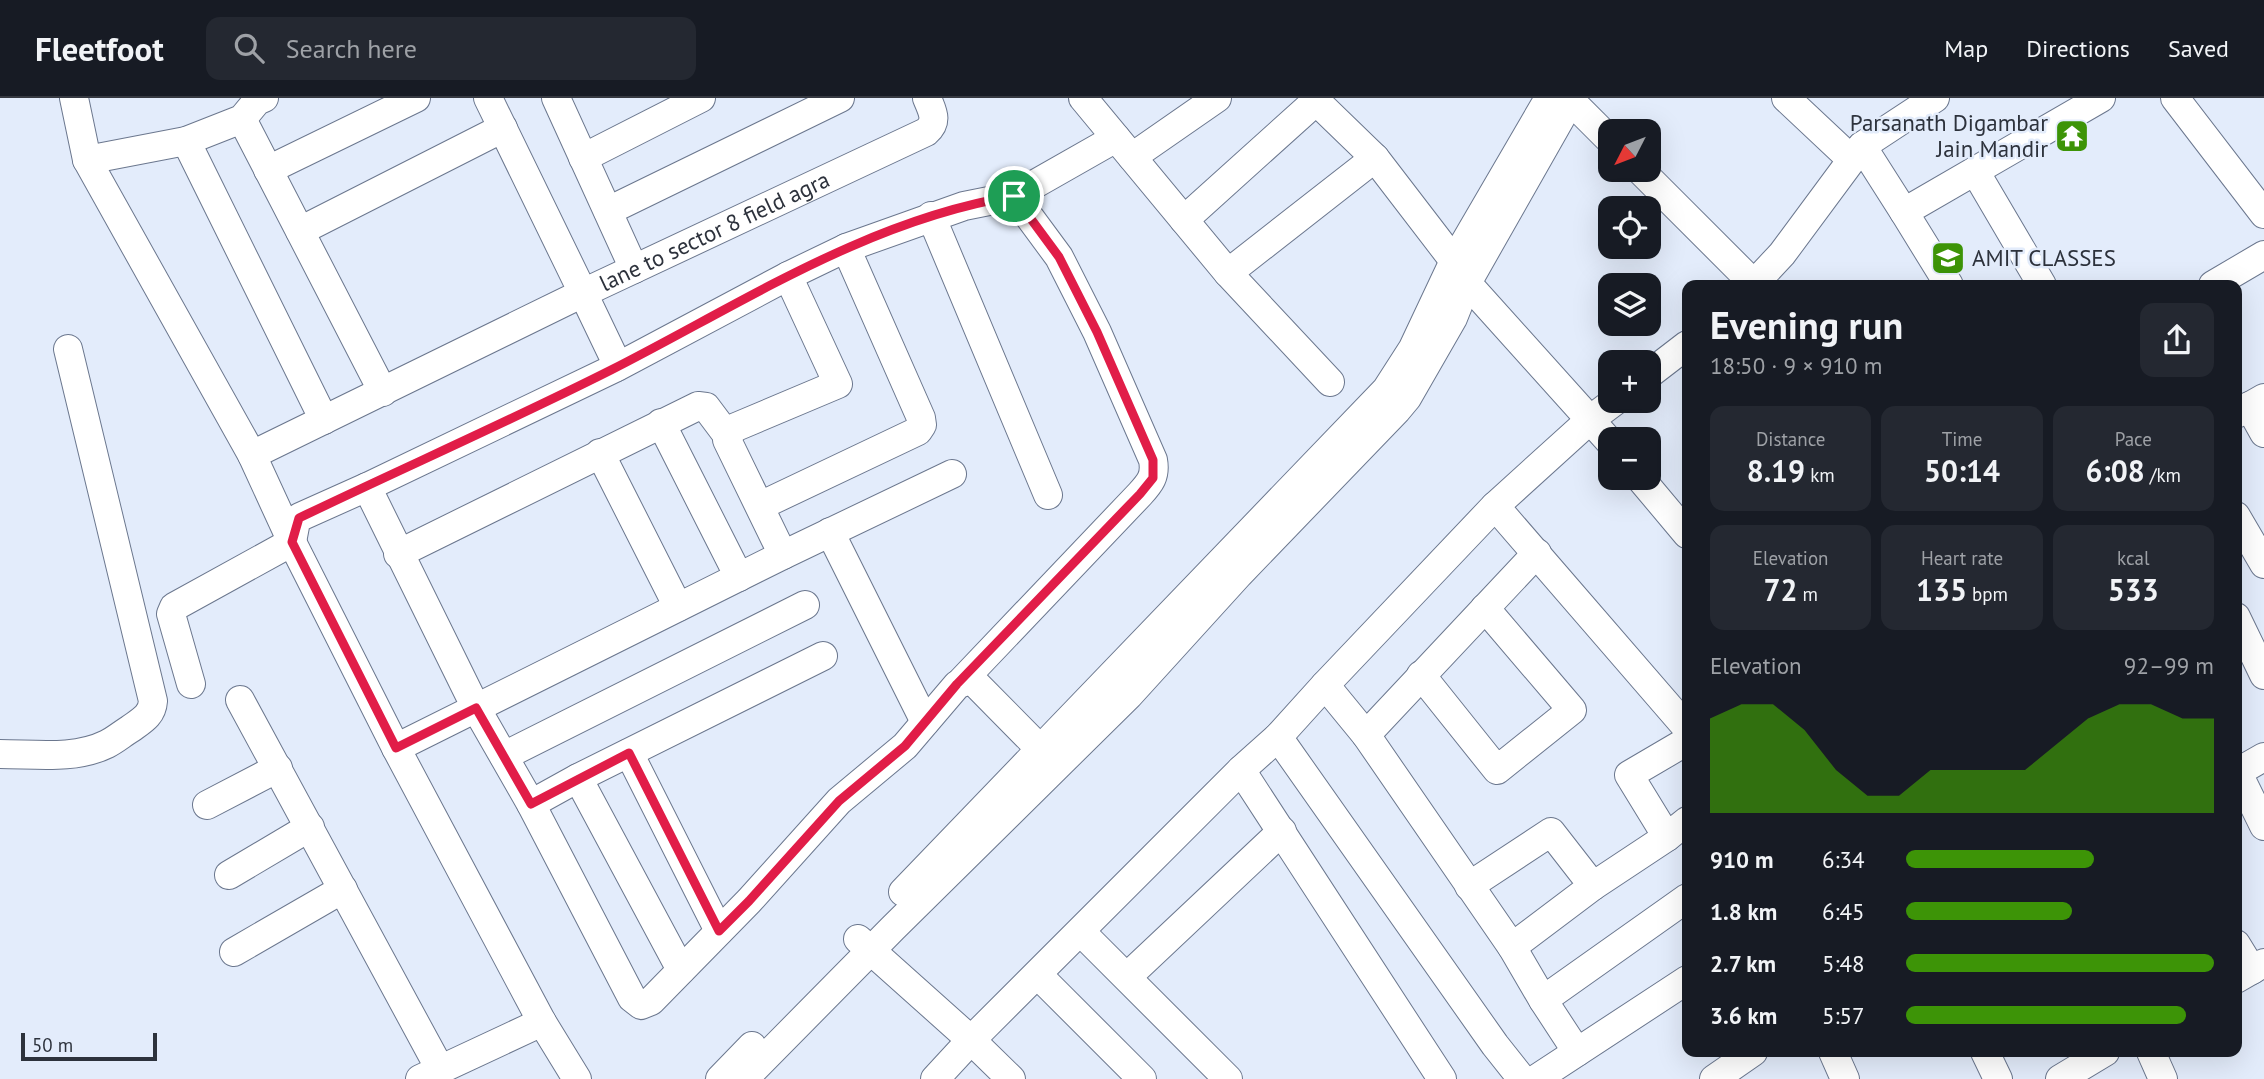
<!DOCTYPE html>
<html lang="en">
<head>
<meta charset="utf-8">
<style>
	:root { --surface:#171b24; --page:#242831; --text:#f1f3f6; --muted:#9ea1a6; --line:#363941; --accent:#3d9407 }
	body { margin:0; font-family:"PT Sans",sans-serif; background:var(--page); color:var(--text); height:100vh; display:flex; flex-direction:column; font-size:26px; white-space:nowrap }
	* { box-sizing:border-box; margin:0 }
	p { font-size:23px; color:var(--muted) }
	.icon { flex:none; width:38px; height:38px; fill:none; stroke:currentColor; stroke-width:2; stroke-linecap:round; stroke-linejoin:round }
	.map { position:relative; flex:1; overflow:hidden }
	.details { position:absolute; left:1682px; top:182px; width:560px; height:777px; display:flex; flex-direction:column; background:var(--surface); border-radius:14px; box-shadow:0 7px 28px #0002 }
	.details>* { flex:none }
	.needle { width:46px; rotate:228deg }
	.tools { position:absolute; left:1598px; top:21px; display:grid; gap:14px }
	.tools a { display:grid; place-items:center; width:63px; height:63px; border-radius:14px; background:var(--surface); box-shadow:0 7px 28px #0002; font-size:35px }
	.scale { position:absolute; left:21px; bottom:18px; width:136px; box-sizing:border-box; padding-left:7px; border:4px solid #2d323c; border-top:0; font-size:19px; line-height:24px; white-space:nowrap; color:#2d323c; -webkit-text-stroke:5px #e3ecfb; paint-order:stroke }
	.pin { position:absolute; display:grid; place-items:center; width:60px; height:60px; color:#fff; margin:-30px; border:4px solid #fff; border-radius:50%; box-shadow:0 2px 7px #0007 }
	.round { display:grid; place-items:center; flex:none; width:74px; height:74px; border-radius:14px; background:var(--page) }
	.head { display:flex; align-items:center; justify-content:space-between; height:119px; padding:0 28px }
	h1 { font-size:38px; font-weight:700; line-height:52px }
	.figures { display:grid; grid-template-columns:repeat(3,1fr); gap:10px; height:119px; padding:7px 28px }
	.figures div { display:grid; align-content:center; border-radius:14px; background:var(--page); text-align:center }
	.figures b { font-size:30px; font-weight:700 }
	.figures small { font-size:19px; font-weight:400 }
	.figures p { font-size:19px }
	.chart { height:196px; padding:14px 28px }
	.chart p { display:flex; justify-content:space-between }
	.chart svg { width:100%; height:126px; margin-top:7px; fill:var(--accent); opacity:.7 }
	ul { padding:0 28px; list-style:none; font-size:23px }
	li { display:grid; grid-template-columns:112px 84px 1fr; align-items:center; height:52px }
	li i { height:18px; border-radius:9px; background:var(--accent) }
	header { display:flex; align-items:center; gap:42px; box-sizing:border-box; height:98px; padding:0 35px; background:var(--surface); border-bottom:2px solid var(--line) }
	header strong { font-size:33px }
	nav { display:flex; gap:38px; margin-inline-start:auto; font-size:24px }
	.search { width:490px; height:63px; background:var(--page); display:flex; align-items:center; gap:18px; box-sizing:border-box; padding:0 24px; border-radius:14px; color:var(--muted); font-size:26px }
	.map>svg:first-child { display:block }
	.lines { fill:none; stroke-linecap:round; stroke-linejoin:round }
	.minor-casing { stroke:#6b778e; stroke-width:30 }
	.minor { stroke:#fff; stroke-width:28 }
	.route-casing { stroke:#fff; stroke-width:14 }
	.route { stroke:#e11d48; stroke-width:9 }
	.labels { text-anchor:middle; stroke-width:5; stroke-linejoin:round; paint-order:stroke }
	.poi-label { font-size:23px; fill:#2d323c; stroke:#e3ecfb; text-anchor:end }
	.street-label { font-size:23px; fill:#2d323c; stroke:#e3ecfb }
</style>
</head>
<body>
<header>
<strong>Fleetfoot</strong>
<div class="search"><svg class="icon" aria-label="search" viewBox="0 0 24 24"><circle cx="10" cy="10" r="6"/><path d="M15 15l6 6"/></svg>Search here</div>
<nav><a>Map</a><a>Directions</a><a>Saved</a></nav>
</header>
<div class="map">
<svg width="2264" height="981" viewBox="0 0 2264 981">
	<rect width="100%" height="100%" fill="#e3ecfb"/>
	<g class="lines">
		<g class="minor-casing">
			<g id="minor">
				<path d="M 74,0 L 87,62 L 252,357 L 292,444 L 396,650 L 542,924 L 577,981"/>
				<path d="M 556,0 L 634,171"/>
				<path d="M 1083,0 L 1228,175 L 1330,284"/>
				<path d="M 1313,0 L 1375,60 L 1454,163 L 1467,185 L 1610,344"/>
				<path d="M 1786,0 L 1852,62"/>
				<path d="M 2175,0 L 2264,116"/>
				<path d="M 1571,3 L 1610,42"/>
				<path d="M 242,21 L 383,294"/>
				<path d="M 186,43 L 324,322"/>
				<path d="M 1862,48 L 1904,114"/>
				<path d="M 1132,59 L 1217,0"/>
				<path d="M 583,60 L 701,0"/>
				<path d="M 87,62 L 186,43 L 242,21 L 257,3 L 264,0"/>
				<path d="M 268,72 L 416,0"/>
				<path d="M 1640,72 L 1754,186"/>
				<path d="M 1975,73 L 2042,187"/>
				<path d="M 608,113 L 840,0"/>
				<path d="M 931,118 L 1048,397"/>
				<path d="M 1184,122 L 1316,3"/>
				<path d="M 300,133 L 503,30"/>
				<path d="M 1228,175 L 1375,60"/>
				<path d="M 1753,187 L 1782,156 L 1862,48 L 1935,0"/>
				<path d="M 1949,187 L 1904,114 L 2101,0"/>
				<path d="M 2213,187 L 2264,157"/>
				<path d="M 617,269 L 788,178 L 846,150 L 964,108 L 1014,98 L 1116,40"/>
				<path d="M 1648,277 L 1687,247"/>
				<path d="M 1615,303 L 1591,321 L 1495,408 L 1687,630"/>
				<path d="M 2249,308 L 2264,335"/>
				<path d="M 2236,316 L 2264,300"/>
				<path d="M 661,325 L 739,479"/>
				<path d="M 600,355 L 678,509"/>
				<path d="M 252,357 L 583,195 L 488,0"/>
				<path d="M 1640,380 L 1687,436"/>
				<path d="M 367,389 L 476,610 L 531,706 L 632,900 L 641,907 L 651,903 L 749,803 L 839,703 L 905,648 L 957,587 L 968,582 L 976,586 L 1053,664"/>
				<path d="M 760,408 L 918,333 L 922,327 L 921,320 L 846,150"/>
				<path d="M 1495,408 L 1325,587 L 1366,637 L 1512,849 L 1543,902 L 1687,800"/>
				<path d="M 2236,418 L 2264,466"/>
				<path d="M 830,434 L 925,624"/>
				<path d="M 398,456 L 698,308 L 706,309 L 727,337"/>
				<path d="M 783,457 L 727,342 L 727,337 L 736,329 L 838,286 L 788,178"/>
				<path d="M 2236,519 L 2264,577"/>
				<path d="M 1421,577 L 1497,672 L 1572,612 L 1485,510"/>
				<path d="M 960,585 L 1140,396 C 1150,385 1156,378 1153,362 L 1097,234 L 1059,159 L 1014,98"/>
				<path id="s1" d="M 191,586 L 171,516 L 174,509 L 292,444 L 296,423 L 300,419 L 367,389 L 615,270 L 617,266 L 583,195 L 926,34 C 939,23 932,13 927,0"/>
				<path d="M 240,602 L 441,973"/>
				<path d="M 1366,637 L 1537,455"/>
				<path d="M 1278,639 L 1495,947 L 1522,981"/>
				<path d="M 1687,643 L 1629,677 L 1667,739 L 1687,723"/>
				<path d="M 396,650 L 783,457 L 952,376"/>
				<path d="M 629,655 L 719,833"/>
				<path d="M 0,656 C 35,656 75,662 107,646 C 115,642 122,636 130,631 C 141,623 152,618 153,603 L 68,251"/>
				<path d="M 504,658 L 805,507"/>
				<path d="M 2236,671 L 2264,728"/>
				<path d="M 1241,672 L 1442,981"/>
				<path d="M 2236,675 L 2264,659"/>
				<path d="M 578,680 L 681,872"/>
				<path d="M 531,706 L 578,680 L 823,558"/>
				<path d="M 207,707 L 278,670"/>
				<path d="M 229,777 L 310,729"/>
				<path d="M 1469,788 L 1551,734 L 1593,788 L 1512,849"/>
				<path d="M 1593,788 L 1667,739"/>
				<path d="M 903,794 L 1386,292 L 1413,250 L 1454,163 L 1549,0"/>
				<path d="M 1081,834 L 1228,981"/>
				<path d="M 858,841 L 971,942 L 1011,981"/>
				<path d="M 2236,846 L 2252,872"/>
				<path d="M 234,854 L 343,791"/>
				<path d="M 1038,877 L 1142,981"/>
				<path d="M 1127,879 L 1282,733"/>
				<path d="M 2236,881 L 2264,865"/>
				<path d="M 1543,902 L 1577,954"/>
				<path d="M 1833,954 L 1845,981"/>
				<path d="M 1985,954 L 1998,981"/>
				<path d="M 2151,954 L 2163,981"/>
				<path d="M 420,981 L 542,924"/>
				<path d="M 720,981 L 752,948"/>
				<path d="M 744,981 L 893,830 L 1129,597 L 1239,476 L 1397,312 L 1407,300 L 1453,220 L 1467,185 L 1572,0"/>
				<path d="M 935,981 L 971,942 L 1241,672 L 1278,639 L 1325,587"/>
				<path d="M 1536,981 L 1687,882"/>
				<path d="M 1714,981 L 1753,954"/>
				<path d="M 2060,981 L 2105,954"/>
			</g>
		</g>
		<use href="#minor" class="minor"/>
	</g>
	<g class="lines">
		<g class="route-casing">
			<path id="route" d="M 1014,98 L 1059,159 L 1097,234 L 1153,362 L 1153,380 L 1140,396 L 957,586 L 905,648 L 839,703 L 749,803 L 719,833 L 629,655 L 531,706 L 476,610 L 396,650 L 292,444 L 299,420 C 403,370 508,324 611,272 C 741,206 867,122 1014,98 Z"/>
		</g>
		<use href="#route" class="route"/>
	</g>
	<defs>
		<g id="temple-square" transform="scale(1.75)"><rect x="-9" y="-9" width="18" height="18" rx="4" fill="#3d9407" stroke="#e3ecfb"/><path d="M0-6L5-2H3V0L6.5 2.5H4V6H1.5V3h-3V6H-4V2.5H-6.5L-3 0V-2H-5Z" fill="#fff"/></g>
		<g id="school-square" transform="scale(1.75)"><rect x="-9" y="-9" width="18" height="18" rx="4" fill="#3d9407" stroke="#e3ecfb"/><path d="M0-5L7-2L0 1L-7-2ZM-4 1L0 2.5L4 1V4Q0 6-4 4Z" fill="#fff"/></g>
	</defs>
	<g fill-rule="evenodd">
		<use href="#temple-square" x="2072" y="38"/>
		<use href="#school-square" x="1948" y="160"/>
	</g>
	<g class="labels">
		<g class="poi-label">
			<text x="2048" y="33">Parsanath Digambar<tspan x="2048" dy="26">Jain Mandir</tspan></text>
			<text x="1972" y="168" text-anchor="start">AMIT CLASSES</text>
		</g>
		<g class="street-label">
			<text dy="8" stroke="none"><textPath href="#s1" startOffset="819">lane to sector 8 field agra</textPath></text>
		</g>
	</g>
</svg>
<div class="tools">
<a><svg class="needle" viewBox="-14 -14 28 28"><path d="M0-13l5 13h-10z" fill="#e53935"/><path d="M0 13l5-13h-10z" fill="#9ea1a6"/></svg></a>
<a><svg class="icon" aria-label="locate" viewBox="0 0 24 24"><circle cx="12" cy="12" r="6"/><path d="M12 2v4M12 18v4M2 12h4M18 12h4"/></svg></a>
<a><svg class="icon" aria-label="layers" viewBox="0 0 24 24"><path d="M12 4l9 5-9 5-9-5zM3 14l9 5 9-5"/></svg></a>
<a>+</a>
<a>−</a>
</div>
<div class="scale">50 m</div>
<div class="pin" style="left:1014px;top:98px;background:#1e9e55"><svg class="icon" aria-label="arrive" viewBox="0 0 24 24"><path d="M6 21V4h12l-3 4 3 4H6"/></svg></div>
<section class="details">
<div class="head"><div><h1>Evening run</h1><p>18:50 · 9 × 910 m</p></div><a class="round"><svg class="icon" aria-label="share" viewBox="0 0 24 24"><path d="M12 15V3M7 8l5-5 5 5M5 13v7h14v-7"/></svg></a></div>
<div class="figures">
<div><p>Distance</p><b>8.19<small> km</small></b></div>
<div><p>Time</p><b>50:14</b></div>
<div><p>Pace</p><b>6:08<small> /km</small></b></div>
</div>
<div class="figures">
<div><p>Elevation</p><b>72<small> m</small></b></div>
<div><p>Heart rate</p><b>135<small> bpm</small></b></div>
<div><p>kcal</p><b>533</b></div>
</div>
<div class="chart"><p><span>Elevation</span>92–99 m</p>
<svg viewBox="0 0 160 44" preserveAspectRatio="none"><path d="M0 44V11L10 6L20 6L30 15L40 29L50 38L60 38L70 29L80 29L90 29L100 29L110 20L120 11L130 6L140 6L150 11L160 11V44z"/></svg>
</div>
<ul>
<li><b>910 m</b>6:34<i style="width:61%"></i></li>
<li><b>1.8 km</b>6:45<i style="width:54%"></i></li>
<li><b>2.7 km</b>5:48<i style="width:100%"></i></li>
<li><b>3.6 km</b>5:57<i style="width:91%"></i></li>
</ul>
</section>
</div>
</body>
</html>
